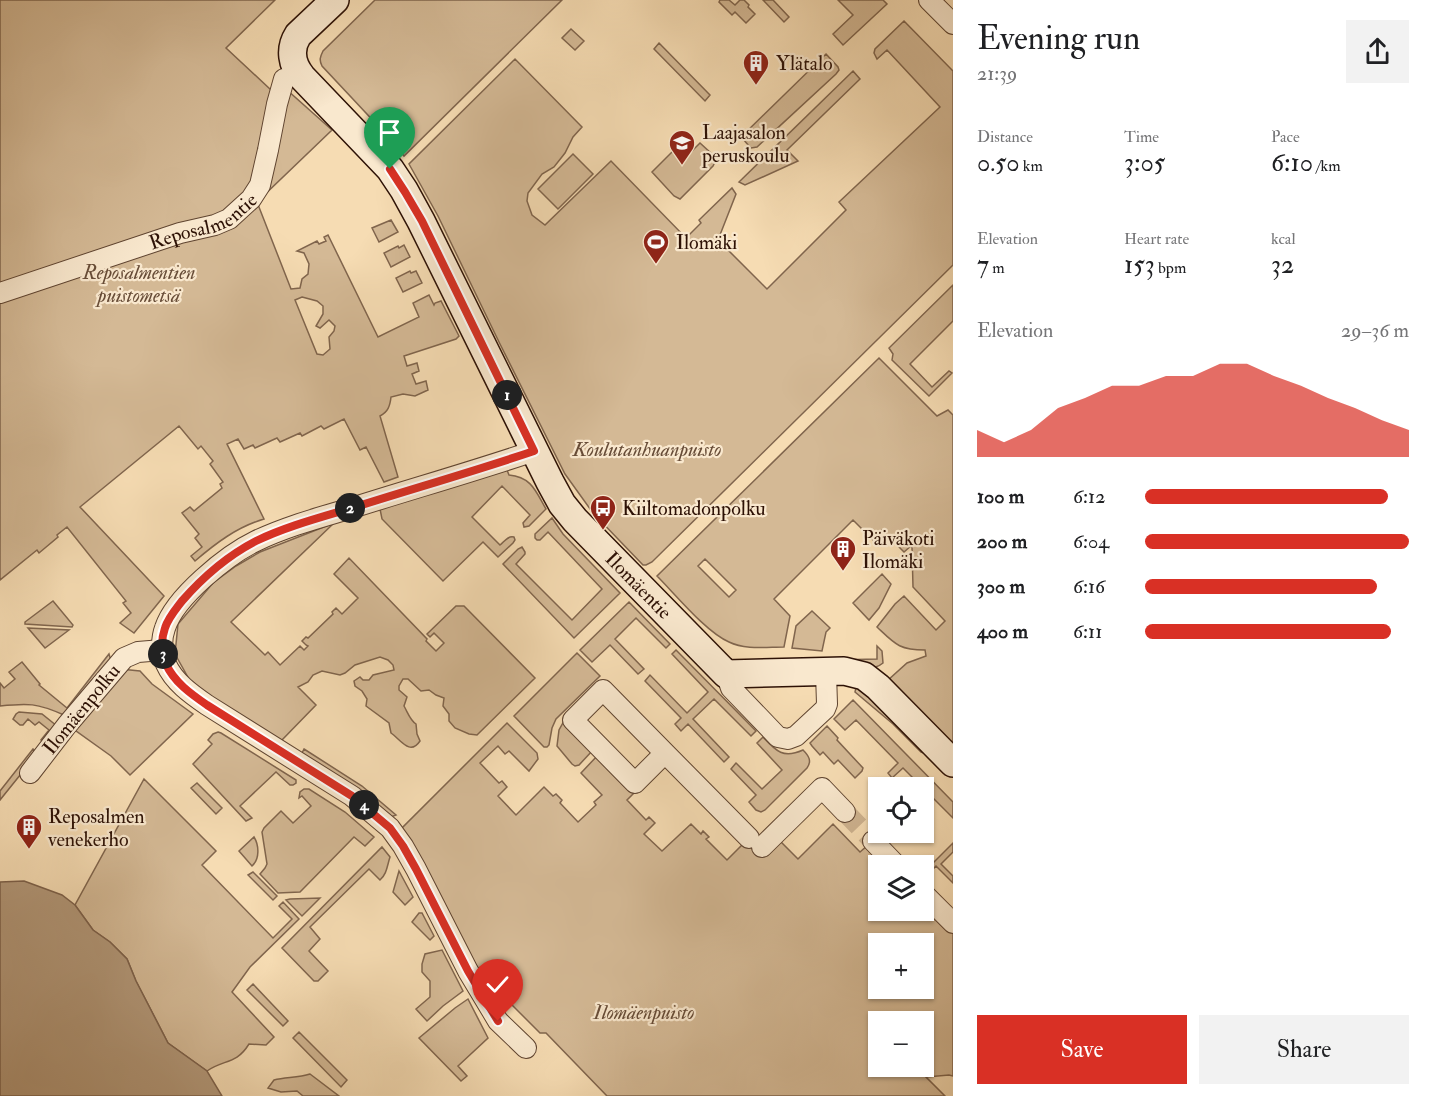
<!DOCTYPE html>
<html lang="en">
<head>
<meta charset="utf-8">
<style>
	:root { --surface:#fff; --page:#f2f2f2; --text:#202124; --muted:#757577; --accent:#d93025 }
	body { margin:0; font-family:"IM FELL Double Pica",serif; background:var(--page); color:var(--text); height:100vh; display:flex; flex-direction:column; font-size:22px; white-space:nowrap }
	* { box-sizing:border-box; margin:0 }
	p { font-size:20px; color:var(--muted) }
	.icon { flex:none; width:33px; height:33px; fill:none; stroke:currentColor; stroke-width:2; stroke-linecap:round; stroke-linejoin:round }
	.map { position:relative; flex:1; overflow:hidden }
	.details { display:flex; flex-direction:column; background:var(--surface); width:480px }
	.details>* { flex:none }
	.controls { position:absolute; left:868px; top:777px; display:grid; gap:12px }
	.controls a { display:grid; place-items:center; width:66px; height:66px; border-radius:0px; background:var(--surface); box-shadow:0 2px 4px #0004; font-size:30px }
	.pin { position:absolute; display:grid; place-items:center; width:51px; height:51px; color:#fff; margin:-62px -26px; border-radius:50% 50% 50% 0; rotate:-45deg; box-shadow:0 0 6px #0007 }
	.pin .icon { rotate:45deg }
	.km { position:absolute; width:30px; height:30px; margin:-15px; border-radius:50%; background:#222; color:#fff; font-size:16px; line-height:30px; text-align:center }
	.round { display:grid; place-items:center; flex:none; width:63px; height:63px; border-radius:0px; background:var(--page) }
	.headline { display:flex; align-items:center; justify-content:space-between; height:102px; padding:0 24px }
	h1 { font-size:33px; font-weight:600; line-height:45px }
	.stats { display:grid; grid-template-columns:repeat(3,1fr); gap:9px; height:102px; padding:6px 24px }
	.stats div { display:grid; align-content:center }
	.stats b { font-size:26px; font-weight:600 }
	.stats small { font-size:16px; font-weight:400 }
	.stats p { font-size:16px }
	.chart { height:168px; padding:12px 24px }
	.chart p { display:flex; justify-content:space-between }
	.chart svg { width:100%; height:108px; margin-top:6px; fill:var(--accent); opacity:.7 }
	.cta { display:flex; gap:12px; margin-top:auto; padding:12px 24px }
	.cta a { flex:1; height:69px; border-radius:0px; background:var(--accent); color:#fff; font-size:24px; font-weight:600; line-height:69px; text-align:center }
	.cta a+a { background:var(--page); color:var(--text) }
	ul { padding:0 24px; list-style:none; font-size:20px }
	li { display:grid; grid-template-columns:96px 72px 1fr; align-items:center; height:45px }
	li i { height:15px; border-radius:8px; background:var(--accent) }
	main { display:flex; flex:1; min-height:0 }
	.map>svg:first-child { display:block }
	.green { fill:#d4b995; stroke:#80654d; stroke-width:1.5; fill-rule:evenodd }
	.water { fill:#b29778; stroke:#7d614a; stroke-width:1.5 }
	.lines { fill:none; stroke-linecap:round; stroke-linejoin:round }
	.street-tunnel { stroke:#ceb390; stroke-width:20; stroke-dasharray:20 10; stroke-linecap:butt }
	.street-casing { stroke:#5f4430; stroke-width:22 }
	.secondary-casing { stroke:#2d1105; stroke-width:30 }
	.street { stroke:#f9e8ce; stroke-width:20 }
	.secondary { stroke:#f9e8ce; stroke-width:27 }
	.route-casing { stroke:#fff; stroke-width:12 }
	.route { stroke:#d93025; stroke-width:8 }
	.labels { text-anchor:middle; stroke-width:4.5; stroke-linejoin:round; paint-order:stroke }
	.poi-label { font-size:20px; fill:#2d1105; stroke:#f9e8ce; text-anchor:start }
	.street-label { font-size:20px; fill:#2d1105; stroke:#f9e8ce }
	.park-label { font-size:20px; font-style:italic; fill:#674c37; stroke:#f9e8ce }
</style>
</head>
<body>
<main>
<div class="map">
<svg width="953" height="1096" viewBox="0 0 953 1096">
	<rect width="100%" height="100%" fill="#f6dcb3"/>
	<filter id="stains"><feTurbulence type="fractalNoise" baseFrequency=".00333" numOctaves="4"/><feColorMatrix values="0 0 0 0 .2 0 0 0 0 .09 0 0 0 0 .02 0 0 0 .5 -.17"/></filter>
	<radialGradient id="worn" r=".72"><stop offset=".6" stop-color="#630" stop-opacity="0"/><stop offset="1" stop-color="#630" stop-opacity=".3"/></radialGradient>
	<path class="green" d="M 0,0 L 275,0 L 226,48 L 270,89 L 287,90 L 332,130 L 257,202 L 291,289 L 300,288 L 302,279 L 308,274 L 309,264 L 304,253 L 297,251 L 317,241 L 319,244 L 326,241 L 324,237 L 328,235 L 378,337 L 419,317 L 413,303 L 429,295 L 434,305 L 435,303 L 441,301 L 459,336 L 456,339 L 404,356 L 407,366 L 417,363 L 419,371 L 412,374 L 416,384 L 426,381 L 428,390 L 415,396 L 403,394 L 391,397 C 390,406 388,412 380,416 L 398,477 L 384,482 L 366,447 L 360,450 L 344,419 L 324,429 L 321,426 L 302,436 L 300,433 L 280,442 L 277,438 L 255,448 L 253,445 L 244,449 L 238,439 L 227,444 L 264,519 C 237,527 216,543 195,561 L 191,556 L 202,547 L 195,538 L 199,534 L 182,513 L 190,507 L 194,511 L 222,488 L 220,484 L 223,482 L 210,464 L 213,461 L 201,446 L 198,449 L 179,426 L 80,507 L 164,596 L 134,633 L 120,623 L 131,613 L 123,603 L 126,601 L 67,527 L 57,535 L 58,537 L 39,553 L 37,550 L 0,580 ZM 302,297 L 317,301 L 323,306 L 323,314 L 316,326 L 320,328 L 329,320 L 335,326 L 334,331 L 329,337 L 330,349 L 323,355 L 317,354 L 295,300 Z
		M 375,0 L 562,0 L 404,156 L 395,144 L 322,66 C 319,60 320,57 323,51 Z
		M 720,0 L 729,0 L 735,5 L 740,0 L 744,0 L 749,5 L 748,7 L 755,14 L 746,23 L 735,12 L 732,15 L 719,2 Z
		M 763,0 L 773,0 L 789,17 L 784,22 Z
		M 838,0 L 883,0 L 887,4 L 843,45 L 833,34 L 853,15 Z
		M 904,21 L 953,71 L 953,265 L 652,562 L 646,565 L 643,565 L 593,513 L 565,474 L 500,344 L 438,216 L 409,164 L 515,59 L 582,127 L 573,137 L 565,153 L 554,167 L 542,174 L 528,193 L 527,201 L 532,215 L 545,225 L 611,161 L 686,238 L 701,223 L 699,220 L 732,188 L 736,194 L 718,240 L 767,289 L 846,210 L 839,202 L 940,107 L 887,50 L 877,59 L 874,53 L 875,49 Z
		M 571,29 L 584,41 L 575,50 L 562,38 Z
		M 659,43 L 710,95 L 705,101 L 654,49 Z
		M 826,54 L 838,67 L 839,70 L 836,74 L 757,147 L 751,148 L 741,137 Z
		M 853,71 L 860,79 L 787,150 L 798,161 L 745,185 L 739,182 Z
		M 683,141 L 692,151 L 700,143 L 713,155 L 715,162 L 713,166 L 680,199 L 674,196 L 652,172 Z
		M 573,154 L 593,174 L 558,209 L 538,189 Z
		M 391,220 L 398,232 L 379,242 L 372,228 Z
		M 404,245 L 410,257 L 391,267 L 384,253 L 398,246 L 399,248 Z
		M 410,271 L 411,273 L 416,271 L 422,283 L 403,292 L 396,278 Z
		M 953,285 L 953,321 L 910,364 L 932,387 L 949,371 L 952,373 L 929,396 L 892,360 L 893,354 L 889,348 Z
		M 879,358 L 937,416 L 948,410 L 953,415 L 953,744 L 887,681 L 907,663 L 926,656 L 925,650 C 899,650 895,644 877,627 L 895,604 L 904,596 L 936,630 L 945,621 L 913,587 L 912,548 L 911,546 L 904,552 L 882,530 L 873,540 L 853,520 L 774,599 L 790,616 L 784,647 C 766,647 745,650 729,642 C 706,632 676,595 657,576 ZM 705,559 L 736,590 L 729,597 L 698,566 Z
		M 507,470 L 509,475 C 532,477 536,492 546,509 L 529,526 L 524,527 L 523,523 L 530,515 L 502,486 L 472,517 L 500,545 C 504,542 508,535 514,537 L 515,540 L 513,543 L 498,557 L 483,542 L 443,581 L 382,519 L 380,509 Z
		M 552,518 L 563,534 L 620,593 L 574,638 L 503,564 L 518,549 L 522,547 L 525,552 L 525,554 L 516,564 L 572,620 L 602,589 L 548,532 L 540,540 L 537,540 L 535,538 L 535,534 Z
		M 334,523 L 231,622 L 265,655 L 268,652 L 280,665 L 300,646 L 304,650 L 308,646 L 306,645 L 302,641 L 306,637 L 308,638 L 333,614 L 332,612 L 336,608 L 342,614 L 358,598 L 334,574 L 349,558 L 427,639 L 426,641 L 436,651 L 444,643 L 434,633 L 430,637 L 427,634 L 456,606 L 464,606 L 535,678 L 477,735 L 469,734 L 455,728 L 449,721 L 449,714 L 443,706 L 444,698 L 436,695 L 429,690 L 421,691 L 408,679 L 403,679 L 399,686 L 399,690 L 407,697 L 404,706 C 408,713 410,720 416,724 L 417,734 L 420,741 C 410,756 401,740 391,733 L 389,723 L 366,706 L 367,699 L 362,691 L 355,686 L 354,681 L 360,677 L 363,680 L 369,680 L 373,675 L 394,670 L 393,665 L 388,660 L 380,657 L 355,665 L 345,673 L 340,675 L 322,671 L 313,675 L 308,682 L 298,687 L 316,705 L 280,742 L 209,696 L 189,679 L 175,654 L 178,624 L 213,583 L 236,566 L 260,552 Z
		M 882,574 L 891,584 L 879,608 L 869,620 L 853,603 Z
		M 53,601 L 73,625 L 72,627 L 25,624 L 25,622 Z
		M 629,602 L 670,644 L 666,648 L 636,618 L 615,639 L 644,669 L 638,674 L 610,645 L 592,662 L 580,650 Z
		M 812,611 L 830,628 L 826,632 L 822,651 L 792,648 L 796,626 Z
		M 28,628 L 69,630 L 45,648 Z
		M 877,646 L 882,651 L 883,663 C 870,674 849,664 834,660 L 877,659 Z
		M 676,650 L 756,731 L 751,736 L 714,699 L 693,719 L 729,757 L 724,762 L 688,724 L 681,731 L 675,724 L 681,718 L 645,681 L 650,675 L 687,713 L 708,692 L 672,654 Z
		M 577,653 L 600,676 L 556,719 L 552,728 L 549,745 L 547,747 L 544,747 L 514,716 Z
		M 109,654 L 111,661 L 64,715 C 37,703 28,703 0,706 L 0,683 L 4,688 L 15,679 L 9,672 L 22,662 L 40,684 L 39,685 L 67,708 Z
		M 120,669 L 140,671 L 152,684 L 193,714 L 130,775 L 111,756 L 72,728 Z
		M 857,683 L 924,753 L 921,752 L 893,724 L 855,692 Z
		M 853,700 L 953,802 L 953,818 L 903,768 L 892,778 L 888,773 L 898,763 L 856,720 L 845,730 L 834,719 Z
		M 19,712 L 42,714 L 57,726 L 44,741 L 41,740 L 49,730 L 39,722 L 35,725 L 28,719 L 23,725 L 20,725 L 13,719 L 16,714 Z
		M 564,721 L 593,750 L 579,765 L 575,766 L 572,764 L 557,746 L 559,730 Z
		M 507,723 L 537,753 L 538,759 L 529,771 L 509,751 L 505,754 L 498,746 L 480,763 L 499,783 L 502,781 L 507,787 L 498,796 L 516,815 L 544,787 L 553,796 L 556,794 L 562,800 L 560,803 L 578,822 L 596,805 L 594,802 L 602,795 L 581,773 L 598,755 L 635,792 L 627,800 L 646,820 L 649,817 L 655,823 L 644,834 L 662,851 L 691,824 L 701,834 L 703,831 L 709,837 L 706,839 L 727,860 L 744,843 L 761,853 L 780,841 L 798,859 L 833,824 L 860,852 L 868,845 L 889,865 L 879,866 L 879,910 L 924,910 L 924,901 L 953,931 L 953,1076 L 949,1075 L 926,1077 L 945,1096 L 607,1096 L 546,1033 L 540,1033 L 489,982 L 474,963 L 401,829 ZM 879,944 L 924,944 L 924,988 L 879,988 ZM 879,1022 L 924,1022 L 924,1066 L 879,1066 Z
		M 827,726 L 838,738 L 837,740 L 863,768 L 862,771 L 855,778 L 838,760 L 834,764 L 823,752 L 820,755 L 812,746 L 810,743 Z
		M 218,732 L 221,733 L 296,780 L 296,783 L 293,785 L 290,785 L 276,772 L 240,806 L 252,818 L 246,821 L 193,764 L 212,744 L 208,740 L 213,734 Z
		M 763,737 C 776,751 783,759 803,750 C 809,756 812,761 807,768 L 765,810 L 761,812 L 756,810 L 749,802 L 756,795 L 731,769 L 736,763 L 762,789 L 782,770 L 757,743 Z
		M 33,749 L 37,754 L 0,800 L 0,791 Z
		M 304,749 L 362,786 L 396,815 L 391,817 L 301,755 Z
		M 144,779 L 216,851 L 202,865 L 273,938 L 292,919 L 279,906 L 283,902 L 299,919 L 250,967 L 232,992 L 274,1037 L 266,1045 L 249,1044 C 236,1065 224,1059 207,1071 L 168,1043 L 136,981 L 127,959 L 110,942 L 93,930 L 75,905 Z
		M 197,783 L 222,808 L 216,814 L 191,788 Z
		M 304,789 L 309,789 L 345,812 L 374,837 L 365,846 L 354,837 L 300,892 L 278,893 L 260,874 L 265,868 L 267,864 L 262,832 L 264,828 L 281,811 L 293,823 L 311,806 L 302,796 L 299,798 L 300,792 Z
		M 254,837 C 259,845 260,859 252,866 L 239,851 Z
		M 953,843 L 953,852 L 941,864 L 953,876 L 953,883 L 936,866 L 924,878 L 924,872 Z
		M 382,847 L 390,857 C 387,866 387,874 380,880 L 369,869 L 310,927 L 320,939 L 309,951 L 328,971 L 318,981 L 314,981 L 282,948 Z
		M 399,871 L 413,897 L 405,905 L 393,892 Z
		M 253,872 L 277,896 L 273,900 L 248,875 Z
		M 320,898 L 302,916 L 286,900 L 290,899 Z
		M 419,913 L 422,913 L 434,936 L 430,940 L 412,922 Z
		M 442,950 L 463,991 L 443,1006 L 427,1021 L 416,1009 L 430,997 L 430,981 L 422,972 L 422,964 L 425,954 Z
		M 253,984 L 288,1021 L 283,1026 L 247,990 Z
		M 468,999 L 488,1038 L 458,1066 L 467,1076 L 461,1081 L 419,1038 L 455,1008 Z
		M 299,1032 L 347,1080 L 341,1087 L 293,1038 Z
		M 310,1074 L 339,1096 L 303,1096 L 297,1091 L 281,1092 L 268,1088 L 274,1080 C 286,1077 298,1078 310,1074 Z"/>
	<path class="water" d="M 24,881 L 62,895 L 75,905 L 93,930 L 110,942 L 127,959 L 136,981 L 168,1043 L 207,1071 L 222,1096 L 0,1096 L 0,882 Z"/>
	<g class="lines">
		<path class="street-tunnel" d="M 845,812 L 873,841"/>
		<g class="street-casing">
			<g id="street">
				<path d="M 929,0 L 953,24"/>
				<path id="s1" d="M 0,293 L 180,233 L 215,225 L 229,219 L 251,199 L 260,185 L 268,150 L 277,104 L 284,79"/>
				<path d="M 726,674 L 731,688 L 778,737 L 788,739 L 796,736 L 825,709 L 827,704 L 826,673"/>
				<path d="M 665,753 L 603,690 L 573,720 L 635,783 L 665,753 L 749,838"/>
				<path d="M 30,773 L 67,725 L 124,658 L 138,652 L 162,650"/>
				<path d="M 873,841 L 897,866"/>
				<path d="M 762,847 L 822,788 L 845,812"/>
				<path d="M 924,894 L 953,923"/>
				<path d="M 526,1048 L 498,1021 L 468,971 L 416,869 L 403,846 L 390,828 L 352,796 L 207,705 C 191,694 174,682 166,664 C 161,653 161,639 165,628 C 175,597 227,555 256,541 C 287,526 322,517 355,507 C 415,488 475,471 534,451"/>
			</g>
		</g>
		<g class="secondary-casing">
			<g id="secondary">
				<path id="s2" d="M 335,0 L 298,35 C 289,49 292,65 302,77 L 390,169 L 404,190 L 421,221 L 550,482 L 562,504 L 575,520 L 726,674 L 844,671 L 864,676 L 878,687 L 953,763"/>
			</g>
		</g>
		<use href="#street" class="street"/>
		<use href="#secondary" class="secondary"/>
	</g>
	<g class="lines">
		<g class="route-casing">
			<path id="route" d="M 390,169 L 405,192 L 422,221 L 534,451 C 475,471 415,488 355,507 C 322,517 287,526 256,541 C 227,556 203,577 182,601 C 176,609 168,618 165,628 C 161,639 161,653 166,664 C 174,682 191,694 207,705 L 352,796 L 390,828 L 403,846 L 416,869 L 468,971 L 498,1021"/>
		</g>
		<use href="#route" class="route"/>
	</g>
	<defs>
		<g id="building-pin" transform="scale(1.35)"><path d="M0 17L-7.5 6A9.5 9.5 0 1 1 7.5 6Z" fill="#8f2418" stroke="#f9e8ce"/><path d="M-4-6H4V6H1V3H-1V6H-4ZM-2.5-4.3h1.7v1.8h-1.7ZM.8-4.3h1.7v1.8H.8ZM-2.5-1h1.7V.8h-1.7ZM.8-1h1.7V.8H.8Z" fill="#fff"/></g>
		<g id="school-pin" transform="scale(1.35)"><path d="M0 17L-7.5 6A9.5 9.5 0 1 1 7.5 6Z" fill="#8f2418" stroke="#f9e8ce"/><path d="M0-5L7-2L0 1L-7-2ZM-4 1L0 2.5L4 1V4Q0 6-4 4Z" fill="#fff"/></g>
		<g id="stadium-pin" transform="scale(1.35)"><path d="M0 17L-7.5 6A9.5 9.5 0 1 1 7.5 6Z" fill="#8f2418" stroke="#f9e8ce"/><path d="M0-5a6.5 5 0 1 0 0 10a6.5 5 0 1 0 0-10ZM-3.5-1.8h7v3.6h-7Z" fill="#fff"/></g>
		<g id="bus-pin" transform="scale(1.35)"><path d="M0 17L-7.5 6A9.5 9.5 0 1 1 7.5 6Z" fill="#8f2418" stroke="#f9e8ce"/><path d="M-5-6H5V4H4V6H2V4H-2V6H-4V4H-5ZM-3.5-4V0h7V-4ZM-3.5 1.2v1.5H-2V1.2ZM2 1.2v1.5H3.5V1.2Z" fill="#fff"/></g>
	</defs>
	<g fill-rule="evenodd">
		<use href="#building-pin" x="756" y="63"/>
		<use href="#school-pin" x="682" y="143"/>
		<use href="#stadium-pin" x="656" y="242"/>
		<use href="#bus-pin" x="603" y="508"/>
		<use href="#building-pin" x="843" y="549"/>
		<use href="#building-pin" x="29" y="827"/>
	</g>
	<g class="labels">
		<g class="poi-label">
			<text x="776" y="70">Ylätalo</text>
			<text x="702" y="139">Laajasalon<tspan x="702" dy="23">peruskoulu</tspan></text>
			<text x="676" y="249">Ilomäki</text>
			<text x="622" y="515">Kiiltomadonpolku</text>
			<text x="862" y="545">Päiväkoti<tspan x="862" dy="23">Ilomäki</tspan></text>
			<text x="48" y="823">Reposalmen<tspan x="48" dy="23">venekerho</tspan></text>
		</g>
		<g class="street-label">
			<text dy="7" stroke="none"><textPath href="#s1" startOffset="216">Reposalmentie</textPath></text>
			<text dy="7" stroke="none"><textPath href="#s2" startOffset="712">Ilomäentie</textPath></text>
			<text transform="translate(81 709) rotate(-51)" y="7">Ilomäenpolku</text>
		</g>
		<g class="park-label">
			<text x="139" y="279">Reposalmentien<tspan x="139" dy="23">puistometsä</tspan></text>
			<text x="647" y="456">Koulutanhuanpuisto</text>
			<text x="644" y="1019">Ilomäenpuisto</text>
		</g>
	</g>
	<rect width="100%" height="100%" filter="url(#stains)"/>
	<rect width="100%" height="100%" fill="url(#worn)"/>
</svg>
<div class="controls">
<a><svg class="icon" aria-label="locate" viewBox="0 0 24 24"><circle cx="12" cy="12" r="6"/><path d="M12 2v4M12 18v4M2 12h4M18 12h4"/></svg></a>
<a><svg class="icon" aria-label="layers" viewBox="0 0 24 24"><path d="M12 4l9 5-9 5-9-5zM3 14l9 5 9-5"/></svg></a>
<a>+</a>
<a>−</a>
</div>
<div class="pin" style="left:390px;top:169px;background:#1e9e55"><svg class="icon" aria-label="arrive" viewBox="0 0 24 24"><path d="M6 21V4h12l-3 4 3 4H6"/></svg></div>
<div class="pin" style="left:498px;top:1021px;background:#d93025"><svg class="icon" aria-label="check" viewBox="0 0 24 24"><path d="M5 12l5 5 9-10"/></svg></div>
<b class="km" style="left:507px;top:395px">1</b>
<b class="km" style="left:350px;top:508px">2</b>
<b class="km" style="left:163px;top:654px">3</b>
<b class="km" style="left:364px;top:805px">4</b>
</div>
<section class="details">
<div class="headline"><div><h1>Evening run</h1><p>21:39</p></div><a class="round"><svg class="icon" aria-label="share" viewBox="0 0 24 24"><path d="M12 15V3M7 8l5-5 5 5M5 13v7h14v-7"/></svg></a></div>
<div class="stats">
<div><p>Distance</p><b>0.50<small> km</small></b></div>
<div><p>Time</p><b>3:05</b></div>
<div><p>Pace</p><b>6:10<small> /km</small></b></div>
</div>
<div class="stats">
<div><p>Elevation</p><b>7<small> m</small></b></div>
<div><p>Heart rate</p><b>153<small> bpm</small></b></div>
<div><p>kcal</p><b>32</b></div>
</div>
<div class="chart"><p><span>Elevation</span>29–36 m</p>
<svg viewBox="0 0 160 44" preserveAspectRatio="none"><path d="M0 44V33L10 38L20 33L30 24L40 20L50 15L60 15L70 11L80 11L90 6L100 6L110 11L120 15L130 20L140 24L150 29L160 33V44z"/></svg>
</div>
<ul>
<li><b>100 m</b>6:12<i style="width:92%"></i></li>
<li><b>200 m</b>6:04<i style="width:100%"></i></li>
<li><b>300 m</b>6:16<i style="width:88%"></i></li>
<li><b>400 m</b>6:11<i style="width:93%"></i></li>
</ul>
<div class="cta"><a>Save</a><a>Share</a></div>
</section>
</main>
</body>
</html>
